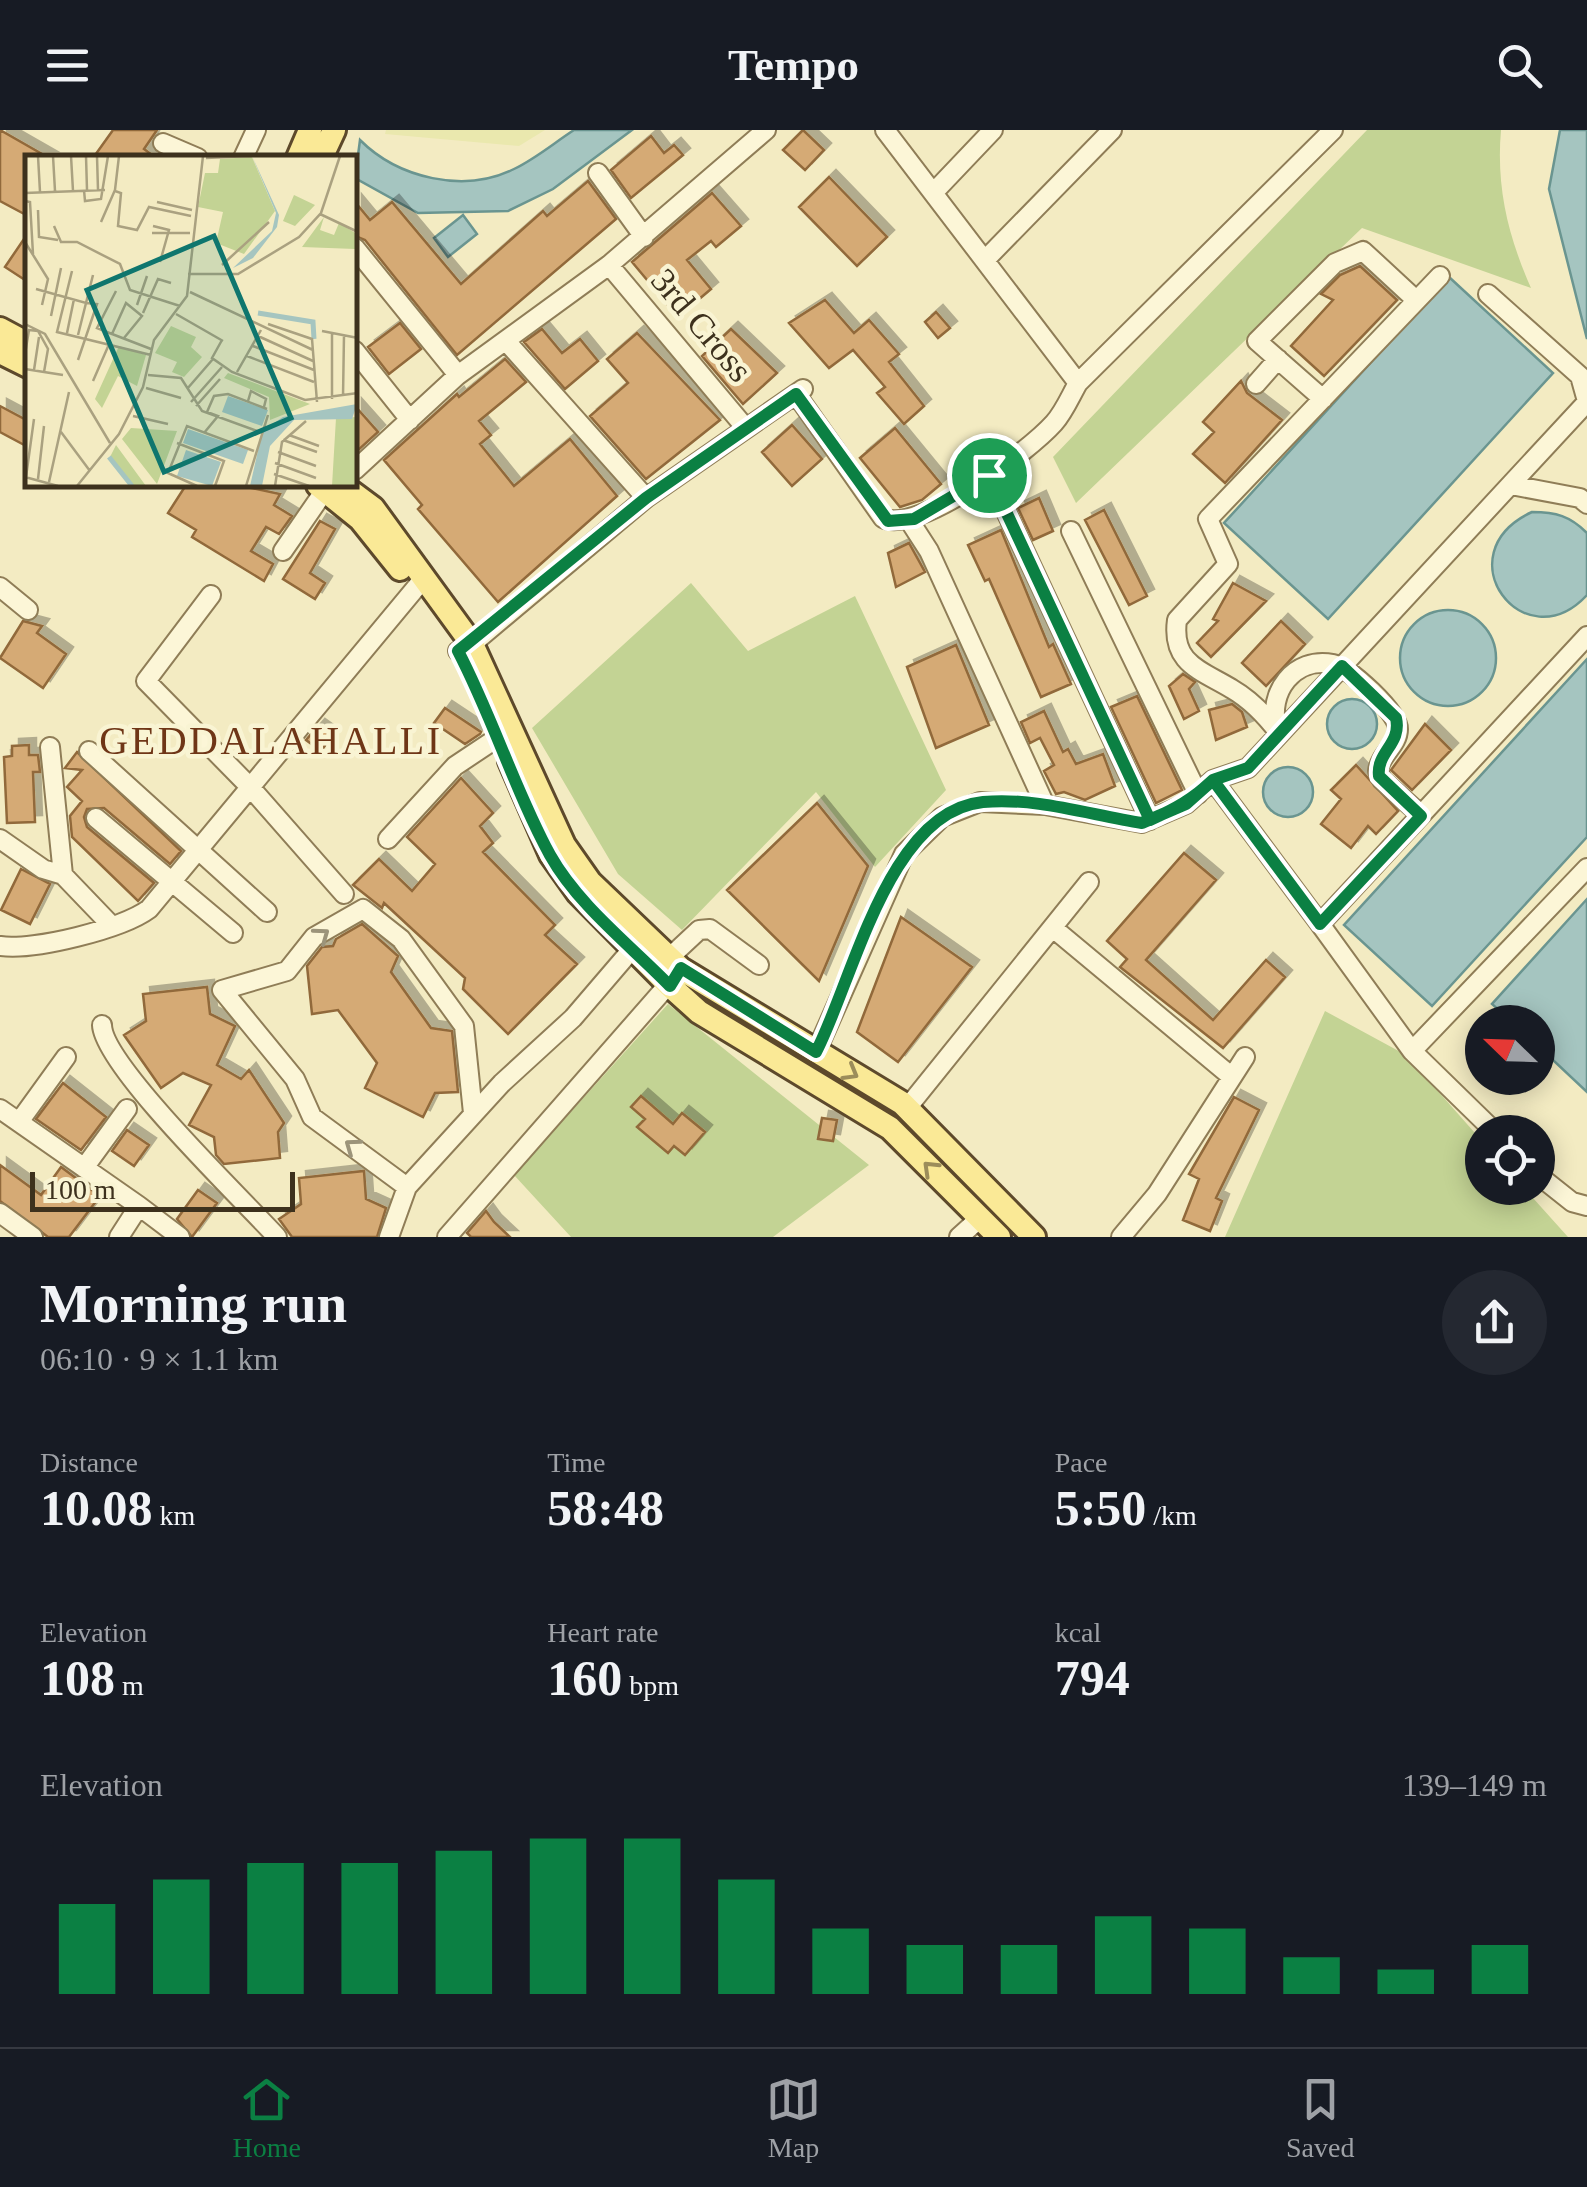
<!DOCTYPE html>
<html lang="en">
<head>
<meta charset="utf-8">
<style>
	:root { --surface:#171b24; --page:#242831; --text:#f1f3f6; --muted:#9ea1a6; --line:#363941; --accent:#0b8043 }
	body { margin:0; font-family:"Times New Roman",serif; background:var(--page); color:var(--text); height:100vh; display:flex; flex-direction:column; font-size:38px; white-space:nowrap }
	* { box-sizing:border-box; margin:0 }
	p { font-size:32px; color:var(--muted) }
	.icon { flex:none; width:55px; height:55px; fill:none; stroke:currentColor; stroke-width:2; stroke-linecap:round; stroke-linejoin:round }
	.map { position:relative; height:1107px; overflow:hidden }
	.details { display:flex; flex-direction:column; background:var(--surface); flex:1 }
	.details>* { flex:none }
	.needle { width:65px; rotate:293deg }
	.controls { position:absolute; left:1465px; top:875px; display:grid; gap:20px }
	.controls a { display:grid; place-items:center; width:90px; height:90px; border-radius:50%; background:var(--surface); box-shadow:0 5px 25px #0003; font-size:50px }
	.scale { position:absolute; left:30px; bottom:25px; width:265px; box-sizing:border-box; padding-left:10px; border:5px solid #3d311d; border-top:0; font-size:28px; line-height:35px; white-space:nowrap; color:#3d311d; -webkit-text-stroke:8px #f9f4d3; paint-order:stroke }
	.pin { position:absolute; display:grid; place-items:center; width:85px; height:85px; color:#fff; margin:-42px; border:5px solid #fff; border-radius:50%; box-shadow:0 2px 10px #0007 }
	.round { display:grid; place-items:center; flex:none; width:105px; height:105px; border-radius:52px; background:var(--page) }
	.head { display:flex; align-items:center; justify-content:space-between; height:170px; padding:0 40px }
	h1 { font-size:55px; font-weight:700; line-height:75px }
	.metrics { display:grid; grid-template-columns:repeat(3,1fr); gap:15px; height:170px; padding:10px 40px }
	.metrics div { display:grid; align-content:center }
	.metrics b { font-size:50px; font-weight:700 }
	.metrics small { font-size:28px; font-weight:400 }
	.metrics p { font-size:28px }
	.chart { height:280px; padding:20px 40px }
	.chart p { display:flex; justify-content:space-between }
	.chart svg { width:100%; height:180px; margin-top:10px; stroke:var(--accent); stroke-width:6 }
	header { display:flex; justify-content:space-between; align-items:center; height:130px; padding:0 40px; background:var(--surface); font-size:45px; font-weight:700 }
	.tab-bar { display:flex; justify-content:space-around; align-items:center; height:140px; border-top:2px solid var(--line); background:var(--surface); font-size:28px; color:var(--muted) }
	.tab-bar a { display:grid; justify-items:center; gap:5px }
	.tab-bar .active { color:var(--accent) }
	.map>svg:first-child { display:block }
	.farmland { fill:#eae8ae }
	.green { fill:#c3d394 }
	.water { fill:#a5c5c0; stroke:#6a9590; stroke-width:2.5 }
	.building { fill:#d5aa74; stroke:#91693a; stroke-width:2.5; filter:url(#shadow) }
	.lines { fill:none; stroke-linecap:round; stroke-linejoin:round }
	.minor-casing { stroke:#8f7d57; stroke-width:22 }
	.major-casing { stroke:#5d492b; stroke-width:28 }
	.minor { stroke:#fcf6d7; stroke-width:18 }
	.major { stroke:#fae996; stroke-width:22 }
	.oneway { stroke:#9c947a }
	.oneway2 { stroke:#9c8d5a }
	.route-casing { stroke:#fff; stroke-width:20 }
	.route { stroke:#0b8043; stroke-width:12 }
	.labels { text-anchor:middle; stroke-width:9; stroke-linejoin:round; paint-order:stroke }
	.street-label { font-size:35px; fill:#3d311d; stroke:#f9f4d3 }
	.quarter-label { font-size:40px; letter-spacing:2.5px; fill:#6f3617; stroke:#f9f4d3 }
	.inset-river { fill:none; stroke:#a5c5c0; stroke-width:5 }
	.inset-road { fill:none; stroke:#aaa180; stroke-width:2.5 }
	.view { fill:#0f766e; fill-opacity:0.15; stroke:#0f766e; stroke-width:5 }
	.inset-edge { fill:none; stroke:#3d311d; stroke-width:5 }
</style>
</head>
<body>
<header><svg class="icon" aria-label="menu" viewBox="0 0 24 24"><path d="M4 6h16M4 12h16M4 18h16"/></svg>Tempo<svg class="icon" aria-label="search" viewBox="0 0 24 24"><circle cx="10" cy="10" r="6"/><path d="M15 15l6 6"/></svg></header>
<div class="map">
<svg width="1587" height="1107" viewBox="0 0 1587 1107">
	<defs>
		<filter id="shadow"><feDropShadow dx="7" dy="-7" stdDeviation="0" flood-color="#0004"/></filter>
	</defs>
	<rect width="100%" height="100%" fill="#f3ebc2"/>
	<path class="farmland" d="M 386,0 L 545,0 L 519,16 L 385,4 Z"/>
	<path class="green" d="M 1367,0 L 1501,0 C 1496,57 1508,106 1531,158 L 1362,98 L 1076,373 L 1053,327 Z
		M 691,453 L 748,521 L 855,466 L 946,660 L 875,737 L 816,662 L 682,800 L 618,744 L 532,598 Z
		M 668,874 L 869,1035 L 773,1107 L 571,1107 L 514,1045 Z
		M 1325,881 L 1406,925 L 1482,1011 L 1482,1058 L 1524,1058 L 1568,1107 L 1225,1107 Z"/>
	<path class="water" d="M 574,0 L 632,0 L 553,59 L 508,81 L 418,83 L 355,48 L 360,10 C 398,48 464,64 514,39 C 535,29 554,13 574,0 Z
		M 1560,0 L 1587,0 L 1587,209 L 1549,59 Z
		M 463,85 L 477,104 L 448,127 L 434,108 Z
		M 1449,147 L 1553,243 L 1328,489 L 1224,393 Z
		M 1532,382 C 1556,382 1570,386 1587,403 L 1587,465 C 1524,533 1442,424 1532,382 Z
		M1400 528a48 48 0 1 1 96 0a48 48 0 1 1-96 0Z
		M 1587,529 L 1587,707 L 1432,876 L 1344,795 Z
		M1327 594a25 25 0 1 1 50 0a25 25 0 1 1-50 0Z
		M1263 662a25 25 0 1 1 50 0a25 25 0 1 1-50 0Z
		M 1587,769 L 1587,962 L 1538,916 L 1538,892 L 1512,892 L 1492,874 Z"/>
	<path class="building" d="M 0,0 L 49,28 L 28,28 L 28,86 L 0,71 Z
		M 113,0 L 157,0 L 144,19 L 156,28 L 93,28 Z
		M 803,0 L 824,20 L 805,40 L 783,20 Z
		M 651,6 L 664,23 L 674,15 L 683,25 L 631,68 L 611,40 Z
		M 829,47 L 887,107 L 857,136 L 799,77 Z
		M 588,51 L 616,89 L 457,225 L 365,110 L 355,106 L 355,72 L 370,90 L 392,72 L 461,154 L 543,81 L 547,86 Z
		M 712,63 L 741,96 L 716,117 L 711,111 L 687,130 L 711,159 L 678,187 L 632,132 Z
		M 28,103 L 28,152 L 5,137 Z
		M 1360,136 L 1397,170 L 1324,246 L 1291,216 L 1333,170 L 1321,164 L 1340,145 Z
		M 825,170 L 854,203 L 869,190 L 899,224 L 889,232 L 924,276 L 904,294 L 877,263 L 885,257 L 853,220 L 829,238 L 789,193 Z
		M 936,182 L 950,198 L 938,208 L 925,192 Z
		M 400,193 L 421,219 L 389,244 L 368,217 Z
		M 542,199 L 562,223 L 580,209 L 598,231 L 565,259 L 524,212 Z
		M 731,199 L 777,243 L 743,274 L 702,226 Z
		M 637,203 L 720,290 L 646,349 L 590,286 L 628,253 L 607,229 Z
		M 505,229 L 526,252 L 479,291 L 491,305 L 480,314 L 514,356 L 570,309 L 617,366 L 498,472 L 418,379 L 422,375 L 384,330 L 457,264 L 459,267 Z
		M 1241,251 L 1247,263 L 1282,290 L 1225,353 L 1193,324 L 1214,302 L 1203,292 Z
		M 0,276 L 28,291 L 28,317 L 0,302 Z
		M 355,276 L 378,302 L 355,323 Z
		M 792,295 L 822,329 L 792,356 L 762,322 Z
		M 895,298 L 941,354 L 922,370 L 900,377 L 860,328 Z
		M 186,355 L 238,355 L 280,364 L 274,375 L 292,386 L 279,404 L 266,397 L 251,421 L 273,434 L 264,451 L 192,407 L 196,400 L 168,383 Z
		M 1039,368 L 1053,401 L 1033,410 L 1018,378 Z
		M 1104,380 L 1147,466 L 1129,475 L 1085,390 Z
		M 320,391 L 335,399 L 310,443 L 325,453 L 315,469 L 283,449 Z
		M 1001,400 L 1049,517 L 1053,514 L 1071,554 L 1041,567 L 989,449 L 985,451 L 968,415 Z
		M 909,413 L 925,442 L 896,457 L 888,423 Z
		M 1233,453 L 1266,471 L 1211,527 L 1197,513 L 1218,491 L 1213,489 Z
		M 23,491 L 42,496 L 37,503 L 66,524 L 43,558 L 0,528 Z
		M 1281,491 L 1305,514 L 1266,556 L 1242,533 Z
		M 956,515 L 989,595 L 936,618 L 907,537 Z
		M 1183,544 L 1195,552 L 1189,559 L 1199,581 L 1184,589 L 1169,556 Z
		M 1137,566 L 1182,660 L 1156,673 L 1111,577 Z
		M 1232,574 L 1242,582 L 1247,597 L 1216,610 L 1209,580 Z
		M 445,578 L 481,602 L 480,604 L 465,614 L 434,593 Z
		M 1044,581 L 1063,622 L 1068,619 L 1076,634 L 1103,624 L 1115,656 L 1085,670 L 1064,662 L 1056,664 L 1044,641 L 1054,635 L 1040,608 L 1030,613 L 1021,592 Z
		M 1425,594 L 1451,620 L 1412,660 L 1391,640 Z
		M 318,596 L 332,606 L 321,621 L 306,610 Z
		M 29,615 L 29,625 L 38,625 L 40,642 L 33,642 L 35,692 L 7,693 L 4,627 L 12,626 L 12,616 Z
		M 77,622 L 181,721 L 170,734 L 104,678 L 87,679 L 84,687 L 87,697 L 154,753 L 138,771 L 72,707 L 70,686 L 82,671 L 67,657 L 82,640 L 65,638 Z
		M 1356,635 L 1398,681 L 1376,704 L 1368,696 L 1351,718 L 1321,694 L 1341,669 L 1331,660 Z
		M 461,648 L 493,683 L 480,696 L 493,713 L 483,722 L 555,795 L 545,805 L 577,834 L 508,904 L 463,859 L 465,848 L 384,773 L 382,778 L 353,755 L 379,729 L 412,761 L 435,734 L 407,707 Z
		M 817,673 L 868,736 L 819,851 L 727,760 Z
		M 1184,723 L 1216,750 L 1146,830 L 1213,890 L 1266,830 L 1285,847 L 1223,918 L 1120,837 L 1127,829 L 1107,811 Z
		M 21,739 L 50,754 L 30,794 L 1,780 Z
		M 901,787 L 972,837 L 898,932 L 857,902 Z
		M 362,794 L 398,826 L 391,842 L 431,898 L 452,901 L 458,962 L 435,963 L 423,987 L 365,958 L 377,933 L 338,880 L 312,884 L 307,836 L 322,817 L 333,816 L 336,809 Z
		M 207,857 L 210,884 L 235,896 L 217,935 L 241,949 L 249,940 L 284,993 L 278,1002 L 280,1028 L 224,1034 L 216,1025 L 214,1007 L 189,995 L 211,955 L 183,943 L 161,958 L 124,905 L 146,891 L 143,864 Z
		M 63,953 L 106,987 L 81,1020 L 36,989 Z
		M 641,966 L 673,994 L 682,983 L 705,1002 L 685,1025 L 674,1016 L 668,1023 L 637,997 L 645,989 L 631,977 Z
		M 1234,967 L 1259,980 L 1216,1068 L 1222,1071 L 1210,1101 L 1183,1090 L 1199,1049 L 1189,1044 Z
		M 822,988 L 837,990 L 833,1011 L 818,1009 Z
		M 127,1000 L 149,1015 L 134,1036 L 112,1021 Z
		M 0,1035 L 41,1065 L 61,1037 L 100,1066 L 69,1107 L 48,1107 L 0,1071 Z
		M 364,1041 L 366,1069 L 386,1078 L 377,1107 L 292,1107 L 279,1089 L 301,1074 L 299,1048 Z
		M 198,1060 L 217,1073 L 192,1107 L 177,1089 Z
		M 486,1081 L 494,1092 L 510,1107 L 471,1107 L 467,1103 Z"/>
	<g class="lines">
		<g class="minor-casing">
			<path id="minor" d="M 885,0 L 1078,253
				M 163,13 L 198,28
				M 243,28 L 256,0
				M 598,43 L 644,107
				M 935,61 L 993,0
				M 355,118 L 458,245
				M 986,129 L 1112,0
				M 609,135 L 744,296
				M 1488,164 L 1580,246 L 1587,271
				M 506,211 L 646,368
				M 355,221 L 410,290
				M 1256,254 L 1278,229
				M 796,264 L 883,388 C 918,405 1029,321 1054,293 C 1064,282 1070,267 1078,253 L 1333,0
				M 1323,269 L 1257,211 L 1335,133 L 1363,121 L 1416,170
				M 355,340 L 458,245 L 609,135 L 766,0
				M 989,345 L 1150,690
				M 1511,355 L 1580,368 L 1587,374
				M 909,390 L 929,421 L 1045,675
				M 1071,401 L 1198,664
				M 283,421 L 325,360
				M 0,457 L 28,480
				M 211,465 L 146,551 L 250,657 L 344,764
				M 458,521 L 472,514 L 646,368 L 803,259
				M 1277,598 C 1267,563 1294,526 1333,534 C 1349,537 1398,582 1398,599 C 1398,616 1380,624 1378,641 L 1382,650 L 1421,685
				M 1279,603 C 1266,586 1251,570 1232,559 C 1201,540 1171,534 1177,490 L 1228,434 L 1208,389 L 1440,146
				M 50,617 L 63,745 L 111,795
				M 89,621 L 267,782
				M 1213,650 L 1320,794
				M 96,688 L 233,803
				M 0,709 L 43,739 L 63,745
				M 388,709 L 455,636 L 500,606
				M 1053,798 L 1232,947
				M 0,816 C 34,821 122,799 149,779 L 424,448
				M 669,828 L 699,800 L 710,799 L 759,835
				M 102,895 C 103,935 243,1070 277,1107
				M 1412,921 L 1587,738
				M 816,922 L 904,724 L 942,687 L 980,672 L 1045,675 L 1142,693 L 1186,674 L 1213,650 L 1248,638 L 1587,272
				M 907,978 L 1089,752
				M 0,979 L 139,1076
				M 473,983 L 464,896 L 401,809 L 363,779 L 314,807 L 287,841 L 222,860 L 295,949 L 312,987 L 407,1057 L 502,953 L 573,888 L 633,818
				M 19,992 L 66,927
				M 1495,1002 L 1412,921 L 1320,794 L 1587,506
				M 84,1038 L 127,979
				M 1538,1045 L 1572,1072 L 1587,1076
				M 0,1083 L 33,1107
				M 119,1107 L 139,1076 L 180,1107
				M 389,1107 L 407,1057
				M 447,1107 L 674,848
				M 959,1107 L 980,1088
				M 1121,1107 L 1157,1064 L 1245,927"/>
		</g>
		<g class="major-casing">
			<path id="major" d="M 298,28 L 310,0
				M 321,28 L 334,0
				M 0,199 L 28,214
				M 0,222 L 28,236
				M 318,355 L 360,389 L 400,439
				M 342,355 L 373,378 L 472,514 L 564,715 L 590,752 L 681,839 L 902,973 L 1034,1107
				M 510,631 L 551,725 L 578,763 L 669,855 L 699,882 L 890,998 L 999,1107"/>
		</g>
		<use href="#minor" class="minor"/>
		<use href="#major" class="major"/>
	</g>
	<defs><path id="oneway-chevron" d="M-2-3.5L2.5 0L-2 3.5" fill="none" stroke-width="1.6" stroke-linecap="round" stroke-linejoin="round" transform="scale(2.5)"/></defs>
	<g class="oneway">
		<use href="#oneway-chevron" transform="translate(322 805) rotate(-36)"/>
		<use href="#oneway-chevron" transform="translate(352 1016) rotate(-144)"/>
	</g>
	<g class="oneway2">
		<use href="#oneway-chevron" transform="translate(851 943) rotate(30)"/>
		<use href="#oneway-chevron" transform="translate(930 1038) rotate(-136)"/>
	</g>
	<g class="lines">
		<g class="route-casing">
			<path id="route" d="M 989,345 L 914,389 L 888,391 L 796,264 L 646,368 L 458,521 C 492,586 516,663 550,725 C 578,775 630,815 670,856 L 681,838 L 816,922 C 853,851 888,681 983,672 C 1036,667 1090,685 1142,693 L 1186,674 L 1213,650 L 1248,638 L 1342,536 L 1396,588 C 1402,614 1376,622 1379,646 L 1421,686 L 1320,794 L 1213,650 C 1193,669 1175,679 1150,690 L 989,345"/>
		</g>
		<use href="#route" class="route"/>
	</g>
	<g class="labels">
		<g class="street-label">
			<text transform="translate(702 195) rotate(50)" y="12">3rd Cross</text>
		</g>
		<g class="quarter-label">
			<text x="271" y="624">GEDDALAHALLI</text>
		</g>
	</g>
	<g transform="translate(25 25)">
		<rect width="332" height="332" fill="#f3ebc2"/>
		<path d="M 227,2 L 250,56 L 219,99 L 191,88 L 198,57 L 173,52 L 180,18 L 193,18 L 195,4 ZM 269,40 L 290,50 L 270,71 L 258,66 ZM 299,62 L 295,75 L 309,80 L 314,68 L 332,79 L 330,94 L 277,92 ZM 146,171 L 171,182 L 166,192 L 177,202 L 159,222 L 147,217 L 152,207 L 130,198 ZM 94,191 L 121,200 L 112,231 L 93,221 L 77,253 L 70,244 ZM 203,218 L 285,249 L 245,265 L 244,242 L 199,223 ZM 332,262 L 332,331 L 307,331 L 311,263 ZM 106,273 L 152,276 L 132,329 L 97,284 ZM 91,290 L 121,331 L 108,331 L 85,302 Z" fill="#c3d394"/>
		<path d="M 227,1 L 254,60 L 252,72 L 228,103 L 208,113 L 247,76 L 251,58 ZM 203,241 L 243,255 L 237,271 L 197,257 ZM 332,249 L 327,264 L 269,265 L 245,291 L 237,331 L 225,331 L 237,278 L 246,270 L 258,262 ZM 163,274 L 223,295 L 218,309 L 158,288 ZM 161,295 L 196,307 L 187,331 L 152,321 Z" fill="#a5c5c0"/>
		<path class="inset-river" d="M 233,158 L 288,167 L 289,184M 84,302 L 107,331"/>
		<path class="inset-road" d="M 13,1 L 15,37M 28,1 L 30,36M 46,1 L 48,36M 61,1 L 62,35M 72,1 L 73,35M 181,3 L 226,1M 59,35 L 60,46 L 76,44 L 83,1M 90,36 L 96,38 L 93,71 L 112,75 L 124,52 L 166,61M 0,38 L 80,35M 0,46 L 5,47 L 8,99M 132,47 L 167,55M 13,55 L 14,82 L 33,85M 295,59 L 333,77M 76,67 L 90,35 L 94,1M 29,71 L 36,87 L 52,87 L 95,109 L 105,135 L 155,151M 128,71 L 144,75 L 135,107M 127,78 L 165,78M 0,87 L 23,124 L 17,150M 197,110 L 244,67M 47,116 L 32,177 L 126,200M 163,119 L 213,119 L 274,82 L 296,58 L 315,1M 11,134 L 61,148 L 68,120M 165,137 L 288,195M 112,150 L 122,121M 118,158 L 133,124 L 146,128M 151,159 L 198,186M 26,161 L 36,113M 0,169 L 20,179 L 85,288M 243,169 L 287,184 L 292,247M 297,176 L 333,183M 42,178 L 49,144M 87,179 L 72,173 L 91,136M 53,180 L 61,148 L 72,149 L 53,205M 233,181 L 288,206M 99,183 L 117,161 L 101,148 L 87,179 L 126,194M 197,185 L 187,203 L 207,217 L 280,245 L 333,238M 228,191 L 289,215M 0,199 L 4,175 L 13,176 L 23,194 L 19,217M 222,201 L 289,227M 0,214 L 38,220M 9,215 L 14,182M 212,217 L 236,175M 123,220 L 156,223 L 177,256 L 235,277M 68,226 L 85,187M 121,233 L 156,243M 162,234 L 188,204M 318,242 L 319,180M 307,244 L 307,178M 223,246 L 226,236 L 241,244 L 239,252M 166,247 L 197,212M 171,251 L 195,224M 108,261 L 143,269M 36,277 L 65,316M 179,278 L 193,261 L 182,257 L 189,241 L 203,239 L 242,254M 264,280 L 294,291M 258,285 L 292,297M 152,288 L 199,306 L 190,331M 253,297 L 291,311M 250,308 L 291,323M 249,319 L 284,331M 0,322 L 33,331M 1,322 L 9,264M 13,324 L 19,271M 24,327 L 44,237M 52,331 L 94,279 L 118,232 L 129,185 L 162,141 L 178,1M 172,331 L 143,318 L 162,271 L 229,296M 221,331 L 243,260M 250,331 L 257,287 L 281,266"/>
		<path class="view" d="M 189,81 L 266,263 L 139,317 L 62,135 Z"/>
		<rect width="332" height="332" class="inset-edge"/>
	</g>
</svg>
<div class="controls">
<a><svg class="needle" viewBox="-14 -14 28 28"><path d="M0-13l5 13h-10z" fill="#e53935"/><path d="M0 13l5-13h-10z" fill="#9ea1a6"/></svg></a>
<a><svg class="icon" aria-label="locate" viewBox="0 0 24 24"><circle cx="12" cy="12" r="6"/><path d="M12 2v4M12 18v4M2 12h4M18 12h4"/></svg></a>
</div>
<div class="scale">100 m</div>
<div class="pin" style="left:989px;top:345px;background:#1e9e55"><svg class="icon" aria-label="arrive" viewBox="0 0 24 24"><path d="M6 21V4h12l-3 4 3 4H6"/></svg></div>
</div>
<section class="details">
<div class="head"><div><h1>Morning run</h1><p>06:10 · 9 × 1.1 km</p></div><a class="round"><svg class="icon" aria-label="share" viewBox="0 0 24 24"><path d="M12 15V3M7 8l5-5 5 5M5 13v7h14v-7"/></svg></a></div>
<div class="metrics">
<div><p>Distance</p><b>10.08<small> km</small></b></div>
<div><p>Time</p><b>58:48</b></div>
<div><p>Pace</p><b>5:50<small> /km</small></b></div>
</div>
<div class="metrics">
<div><p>Elevation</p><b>108<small> m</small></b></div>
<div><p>Heart rate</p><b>160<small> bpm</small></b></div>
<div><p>kcal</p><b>794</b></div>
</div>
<div class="chart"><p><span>Elevation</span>139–149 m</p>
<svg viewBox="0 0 160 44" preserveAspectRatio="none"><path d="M5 44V22M15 44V16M25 44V12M35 44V12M45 44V9M55 44V6M65 44V6M75 44V16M85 44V28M95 44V32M105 44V32M115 44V25M125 44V28M135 44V35M145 44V38M155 44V32"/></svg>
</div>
</section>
<nav class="tab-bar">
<a class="active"><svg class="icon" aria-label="home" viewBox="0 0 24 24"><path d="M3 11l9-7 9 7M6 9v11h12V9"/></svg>Home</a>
<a><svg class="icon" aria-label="map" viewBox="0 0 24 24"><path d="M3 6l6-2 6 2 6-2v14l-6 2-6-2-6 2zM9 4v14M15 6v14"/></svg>Map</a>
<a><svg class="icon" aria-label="saved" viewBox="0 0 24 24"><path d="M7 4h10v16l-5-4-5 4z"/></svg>Saved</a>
</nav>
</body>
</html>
